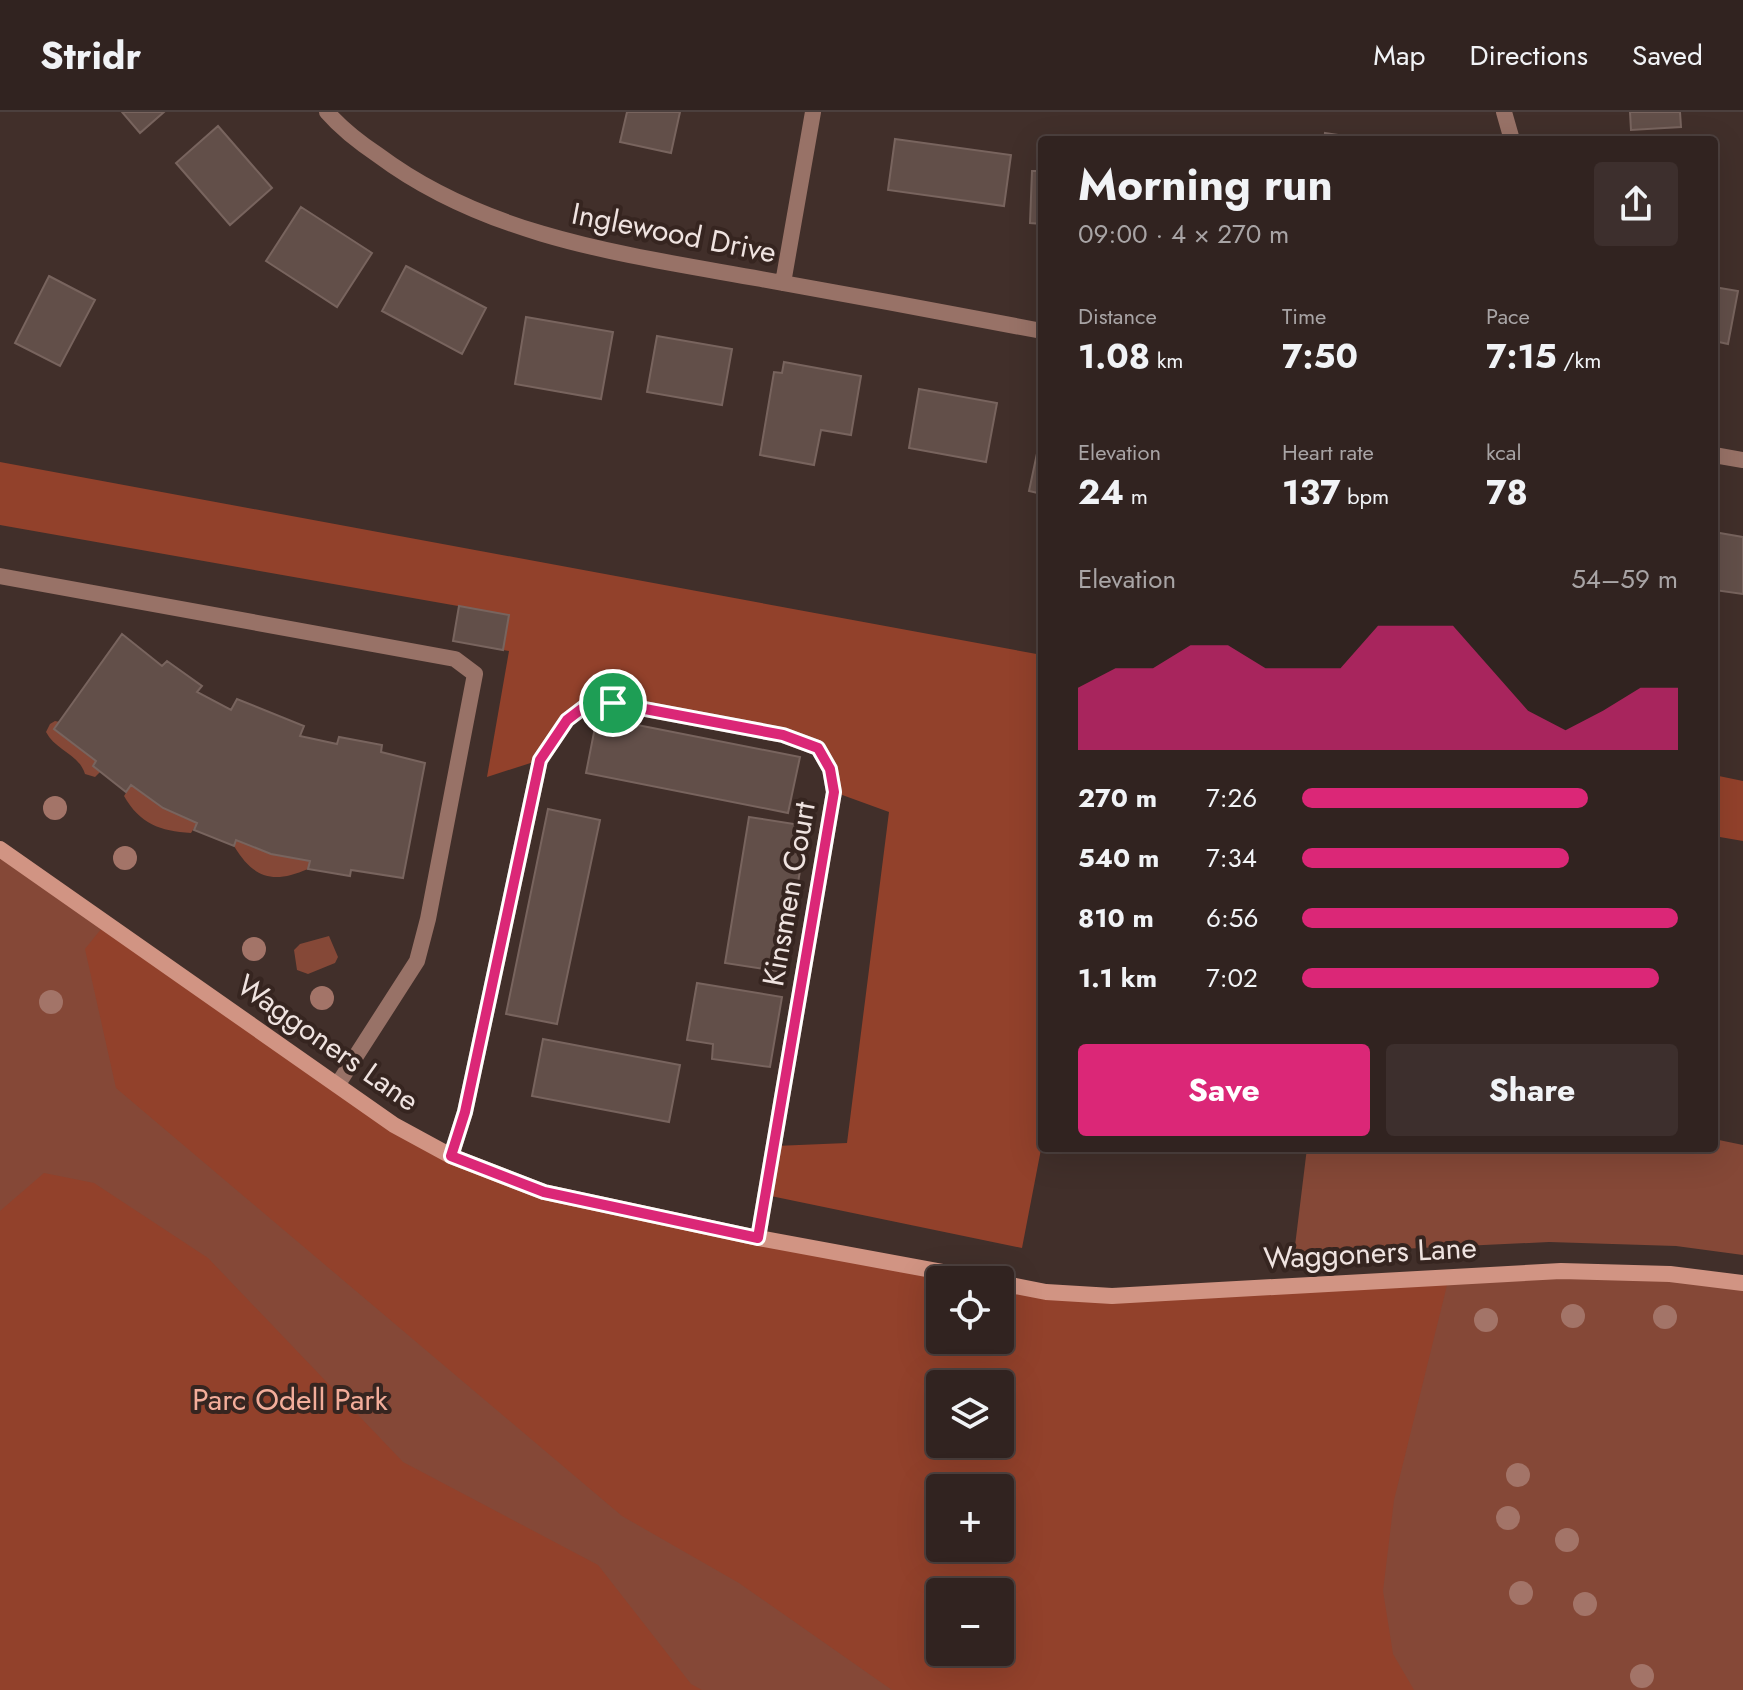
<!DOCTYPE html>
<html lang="en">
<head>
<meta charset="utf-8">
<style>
	:root { --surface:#312320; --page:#3d2f2d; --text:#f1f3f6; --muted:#a8a4a5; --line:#4c403e; --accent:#db2777 }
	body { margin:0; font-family:Jost,sans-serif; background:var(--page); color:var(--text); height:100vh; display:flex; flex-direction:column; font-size:30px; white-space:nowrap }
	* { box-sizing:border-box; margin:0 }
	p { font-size:26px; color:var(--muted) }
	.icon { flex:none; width:44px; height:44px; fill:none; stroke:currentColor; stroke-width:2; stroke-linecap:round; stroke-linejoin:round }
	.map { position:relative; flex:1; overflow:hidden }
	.sheet { position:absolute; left:1038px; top:24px; width:680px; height:1016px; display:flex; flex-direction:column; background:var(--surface); border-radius:8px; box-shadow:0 8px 32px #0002,0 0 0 2px var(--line) }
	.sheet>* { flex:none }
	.tools { position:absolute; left:926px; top:1154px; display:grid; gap:16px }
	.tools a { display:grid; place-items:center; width:88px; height:88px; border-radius:8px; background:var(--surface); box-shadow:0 8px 32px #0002,0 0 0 2px var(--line); font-size:40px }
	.pin { position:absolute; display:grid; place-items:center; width:68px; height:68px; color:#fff; margin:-34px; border:4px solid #fff; border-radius:50%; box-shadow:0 2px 8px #0007 }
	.round { display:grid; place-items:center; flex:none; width:84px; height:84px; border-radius:8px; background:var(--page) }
	.headline { display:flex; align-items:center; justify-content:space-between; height:136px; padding:0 40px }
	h1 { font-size:44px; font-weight:700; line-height:60px }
	.metrics { display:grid; grid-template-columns:repeat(3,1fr); gap:12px; height:136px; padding:8px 40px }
	.metrics div { display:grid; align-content:center }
	.metrics b { font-size:34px; font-weight:700 }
	.metrics small { font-size:22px; font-weight:400 }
	.metrics p { font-size:22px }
	.chart { height:224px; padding:16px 40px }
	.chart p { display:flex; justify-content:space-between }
	.chart svg { width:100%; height:144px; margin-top:8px; fill:var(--accent); opacity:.7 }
	.cta { display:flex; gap:16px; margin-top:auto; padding:16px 40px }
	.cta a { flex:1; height:92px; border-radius:8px; background:var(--accent); color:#fff; font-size:32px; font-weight:700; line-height:92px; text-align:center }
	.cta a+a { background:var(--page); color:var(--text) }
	ul { padding:0 40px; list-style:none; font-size:26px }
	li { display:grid; grid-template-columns:128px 96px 1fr; align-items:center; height:60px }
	li i { height:20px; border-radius:10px; background:var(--accent) }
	header { display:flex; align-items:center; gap:48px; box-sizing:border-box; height:112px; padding:0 40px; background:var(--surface); border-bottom:2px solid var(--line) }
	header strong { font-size:38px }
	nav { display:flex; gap:44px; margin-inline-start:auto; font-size:28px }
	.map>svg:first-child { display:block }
	.green { fill:#854837; fill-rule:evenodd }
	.forest { fill:#92412b; fill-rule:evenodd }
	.building { fill:#624f49; stroke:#78645e; stroke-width:2 }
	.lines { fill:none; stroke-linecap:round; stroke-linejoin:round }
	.lane { stroke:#987267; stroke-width:16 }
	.street { stroke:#987267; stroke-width:16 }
	.secondary { stroke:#d19483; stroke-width:16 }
	.tree { fill:#a37468 }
	.route-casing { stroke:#fff; stroke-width:16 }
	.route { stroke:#db2777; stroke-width:10 }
	.labels { text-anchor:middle; stroke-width:8; stroke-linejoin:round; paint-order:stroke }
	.street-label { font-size:30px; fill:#efe3e0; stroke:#362520 }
	.park-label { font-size:30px; fill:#f3ad9a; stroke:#362520 }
</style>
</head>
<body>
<header>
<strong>Stridr</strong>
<nav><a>Map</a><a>Directions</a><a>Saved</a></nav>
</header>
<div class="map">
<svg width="1743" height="1578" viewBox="0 0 1743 1578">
	<rect width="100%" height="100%" fill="#412f2a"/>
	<path class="green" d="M 55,609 L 60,610 L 55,617 L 96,649 L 93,654 L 100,660 L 95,665 L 85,662 C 79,642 55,638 46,620 L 50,612 Z
		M 131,673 L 163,696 L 197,711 L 191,721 C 160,719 140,712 124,684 Z
		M 236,728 L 271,742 L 310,749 L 308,757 C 273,772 254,767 234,734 Z
		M 0,737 L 394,1013 L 544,1080 L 940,1168 L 940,1228 L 1000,1228 L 1046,1180 L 1561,1159 L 1743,1171 L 1743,1578 L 0,1578 ZM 940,1272 L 1000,1272 L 1000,1332 L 940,1332 ZM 940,1376 L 1000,1376 L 1000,1436 L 940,1436 ZM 940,1480 L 1000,1480 L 1000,1540 L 940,1540 Z
		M 329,824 L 338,845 L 335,851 L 308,862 L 297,858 L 294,838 L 300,832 Z
		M 1714,1027 L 1743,1033 L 1743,1143 L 1676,1134 L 1549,1130 L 1294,1142 L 1307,1036 L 1714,1036 Z"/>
	<path class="forest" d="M 0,350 L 1042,543 L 1042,1032 L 1022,1136 L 766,1083 L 775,1034 L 847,1031 L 889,700 L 834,680 L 818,636 L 588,592 L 540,648 L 487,665 L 509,539 L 503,538 L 509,503 L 0,413 Z
		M 1714,663 L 1743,669 L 1743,729 L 1714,724 Z
		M 106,811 L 394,1013 L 544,1080 L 986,1168 L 940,1168 L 940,1228 L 1000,1228 L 1000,1171 L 1046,1180 L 1449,1165 L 1394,1388 L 1383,1479 L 1393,1542 L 1414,1578 L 892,1578 L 739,1471 L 622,1404 L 116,976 L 85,837 ZM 940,1272 L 1000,1272 L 1000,1332 L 940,1332 ZM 940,1376 L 1000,1376 L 1000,1436 L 940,1436 ZM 940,1480 L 1000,1480 L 1000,1540 L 940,1540 Z
		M 44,1061 L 94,1071 L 208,1146 L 403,1350 L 598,1453 L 691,1572 L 702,1578 L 0,1578 L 0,1099 Z"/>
	<path class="building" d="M 122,0 L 164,0 L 140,21 Z
		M 627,0 L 680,0 L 671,41 L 620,30 Z
		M 1630,0 L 1680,0 L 1681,15 L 1631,18 Z
		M 218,14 L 272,76 L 230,113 L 176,51 Z
		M 1325,21 L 1371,28 L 1324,28 Z
		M 895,27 L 1011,43 L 1004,94 L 888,78 Z
		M 1032,59 L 1042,59 L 1042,112 L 1030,111 Z
		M 301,95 L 372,141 L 337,195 L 266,149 Z
		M 406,154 L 486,196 L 462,242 L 382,199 Z
		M 49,164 L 95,188 L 60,254 L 15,231 Z
		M 1714,175 L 1738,179 L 1728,232 L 1714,229 Z
		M 526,205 L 613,220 L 601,287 L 515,272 Z
		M 657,224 L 732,237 L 722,293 L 647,280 Z
		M 784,250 L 861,264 L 851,323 L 821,318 L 814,353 L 760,343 L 774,260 L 782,261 Z
		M 919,277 L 997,291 L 986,350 L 909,336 Z
		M 1042,318 L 1042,382 L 1029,379 Z
		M 1714,420 L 1743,425 L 1743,482 L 1714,478 Z
		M 459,494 L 509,503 L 503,538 L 453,529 Z
		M 122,522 L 162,554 L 167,549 L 202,574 L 197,580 L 231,598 L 237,587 L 304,614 L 300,624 L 337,632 L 339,625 L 382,633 L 381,640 L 425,651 L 403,766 L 351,758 L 350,764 L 308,757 L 310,749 L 271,742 L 236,728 L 234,734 L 194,718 L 197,711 L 163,696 L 131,673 L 126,680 L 93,654 L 96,649 L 54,617 Z
		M 597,605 L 800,645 L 788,701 L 586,661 Z
		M 548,697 L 600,708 L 557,912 L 506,902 Z
		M 749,705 L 807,714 L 784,860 L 725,851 Z
		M 697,871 L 782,885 L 770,955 L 712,947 L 713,932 L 687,928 Z
		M 543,927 L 680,953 L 669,1010 L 532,984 Z"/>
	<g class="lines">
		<path class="lane" d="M 0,464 L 455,547 L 475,562 L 428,807 L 417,849 L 338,972"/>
		<path class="street" d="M 327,0 C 341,16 360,31 378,43 C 489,126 628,143 761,167 C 855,184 948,201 1042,219
			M 1504,0 L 1512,28
			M 783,171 L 813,0
			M 1714,343 L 1743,348
			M 451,1044 L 465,1000 L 540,648 L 567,608 L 588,592 L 613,591 L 783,623 L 818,636 L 830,657 L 834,680 L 758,1126"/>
		<path class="secondary" d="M 0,737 L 394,1013 L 451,1044 L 544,1080 L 758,1126 L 986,1168
			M 1000,1171 L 1046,1180 L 1112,1184 L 1561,1159 L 1670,1162 L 1743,1171"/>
	</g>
	<g class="tree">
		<circle cx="55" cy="696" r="12"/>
		<circle cx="125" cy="746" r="12"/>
		<circle cx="254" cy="837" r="12"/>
		<circle cx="322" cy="886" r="12"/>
		<circle cx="51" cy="890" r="12"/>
		<circle cx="1573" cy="1204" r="12"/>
		<circle cx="1665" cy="1205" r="12"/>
		<circle cx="1486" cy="1208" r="12"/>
		<circle cx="1518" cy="1363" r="12"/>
		<circle cx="1508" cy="1406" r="12"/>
		<circle cx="1567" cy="1428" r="12"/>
		<circle cx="1521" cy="1481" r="12"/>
		<circle cx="1585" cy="1492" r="12"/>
		<circle cx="1642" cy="1564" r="12"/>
	</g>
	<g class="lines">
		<g class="route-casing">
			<path id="route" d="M 613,591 L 783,623 L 818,636 L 830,657 L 834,680 L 758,1126 L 544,1080 L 451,1044 L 465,1000 L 540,648 L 567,608 L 588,592 Z"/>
		</g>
		<use href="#route" class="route"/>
	</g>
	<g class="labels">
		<g class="street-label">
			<text transform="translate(674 121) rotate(11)" y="10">Inglewood Drive</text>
			<text transform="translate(789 782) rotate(-80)" y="10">Kinsmen Court</text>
			<text transform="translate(328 931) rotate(35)" y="10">Waggoners Lane</text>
			<text transform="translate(1370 1141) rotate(-3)" y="10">Waggoners Lane</text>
		</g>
		<g class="park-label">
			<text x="290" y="1298">Parc Odell Park</text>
		</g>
	</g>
</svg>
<div class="tools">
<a><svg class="icon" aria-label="locate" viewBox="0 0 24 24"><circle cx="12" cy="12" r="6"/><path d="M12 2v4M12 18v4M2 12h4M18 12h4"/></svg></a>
<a><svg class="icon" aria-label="layers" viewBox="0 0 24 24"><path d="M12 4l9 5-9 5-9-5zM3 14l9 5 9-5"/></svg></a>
<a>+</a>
<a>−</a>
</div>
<div class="pin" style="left:613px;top:591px;background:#1e9e55"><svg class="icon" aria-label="arrive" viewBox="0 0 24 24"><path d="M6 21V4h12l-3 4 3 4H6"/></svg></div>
<section class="sheet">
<div class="headline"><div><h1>Morning run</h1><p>09:00 · 4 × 270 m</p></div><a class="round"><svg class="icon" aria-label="share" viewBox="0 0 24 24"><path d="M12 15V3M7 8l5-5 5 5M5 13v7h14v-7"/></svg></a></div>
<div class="metrics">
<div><p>Distance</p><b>1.08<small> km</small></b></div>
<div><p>Time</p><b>7:50</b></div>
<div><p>Pace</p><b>7:15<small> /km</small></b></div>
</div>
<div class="metrics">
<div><p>Elevation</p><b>24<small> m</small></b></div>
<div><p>Heart rate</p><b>137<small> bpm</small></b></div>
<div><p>kcal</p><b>78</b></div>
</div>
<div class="chart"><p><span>Elevation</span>54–59 m</p>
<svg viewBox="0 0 160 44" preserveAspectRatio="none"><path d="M0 44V25L10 19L20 19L30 12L40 12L50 19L60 19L70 19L80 6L90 6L100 6L110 19L120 32L130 38L140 32L150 25L160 25V44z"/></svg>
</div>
<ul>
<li><b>270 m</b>7:26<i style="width:76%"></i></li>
<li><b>540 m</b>7:34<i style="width:71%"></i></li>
<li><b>810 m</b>6:56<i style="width:100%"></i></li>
<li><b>1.1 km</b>7:02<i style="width:95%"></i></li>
</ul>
<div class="cta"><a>Save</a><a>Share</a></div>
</section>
</div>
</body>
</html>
